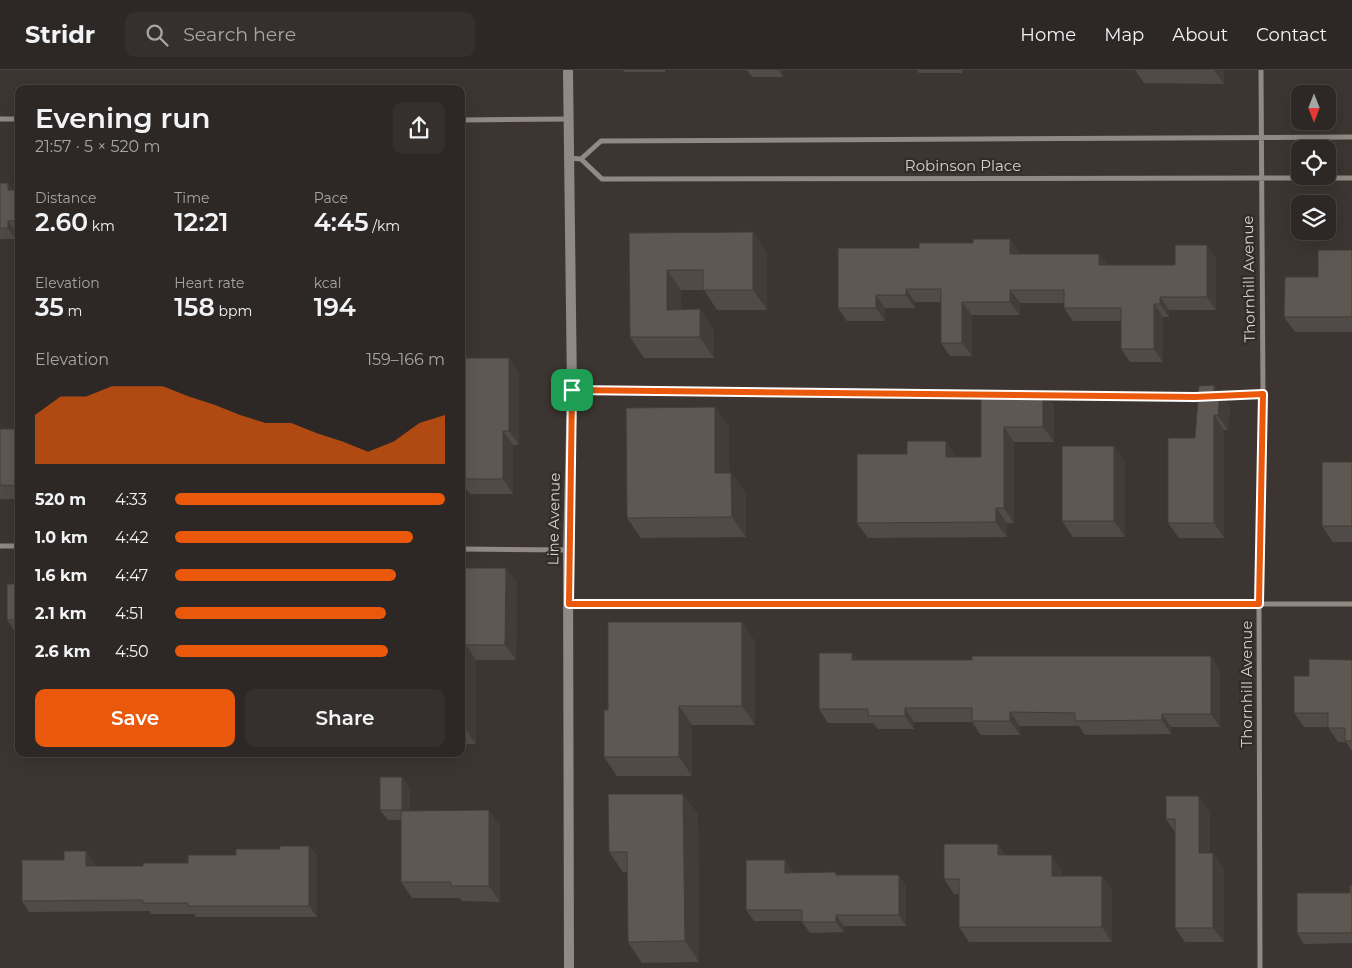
<!DOCTYPE html>
<html lang="en">
<head>
<meta charset="utf-8">
<style>
	:root { --surface:#2d2825; --page:#35302d; --text:#f1f3f6; --muted:#a7a6a7; --line:#484442; --accent:#ea580c }
	body { margin:0; font-family:Montserrat,sans-serif; background:var(--page); color:var(--text); height:100vh; display:flex; flex-direction:column; font-size:19px; white-space:nowrap }
	* { box-sizing:border-box; margin:0 }
	p { font-size:16px; color:var(--muted) }
	.icon { flex:none; width:28px; height:28px; fill:none; stroke:currentColor; stroke-width:2; stroke-linecap:round; stroke-linejoin:round }
	.map { position:relative; flex:1; overflow:hidden }
	.sheet { position:absolute; left:15px; top:15px; width:450px; height:672px; display:flex; flex-direction:column; background:var(--surface); border-radius:10px; box-shadow:0 5px 20px #0002,0 0 0 1px var(--line) }
	.sheet>* { flex:none }
	.needle { width:32px; rotate:180deg }
	.fabs { position:absolute; left:1291px; top:15px; display:grid; gap:10px }
	.fabs a { display:grid; place-items:center; width:45px; height:45px; border-radius:10px; background:var(--surface); box-shadow:0 5px 20px #0002,0 0 0 1px var(--line); font-size:25px }
	.pin { position:absolute; display:grid; place-items:center; width:42px; height:42px; color:#fff; margin:-21px; border-radius:10px; box-shadow:0 2px 8px #0006 }
	.round { display:grid; place-items:center; flex:none; width:52px; height:52px; border-radius:10px; background:var(--page) }
	.summary { display:flex; align-items:center; justify-content:space-between; height:85px; padding:0 20px }
	h1 { font-size:28px; font-weight:600; line-height:38px }
	.metrics { display:grid; grid-template-columns:repeat(3,1fr); gap:8px; height:85px; padding:5px 20px }
	.metrics div { display:grid; align-content:center }
	.metrics b { font-size:25px; font-weight:600 }
	.metrics small { font-size:14px; font-weight:400 }
	.metrics p { font-size:14px }
	.chart { height:140px; padding:10px 20px }
	.chart p { display:flex; justify-content:space-between }
	.chart svg { width:100%; height:90px; margin-top:5px; fill:var(--accent); opacity:.7 }
	.cta { display:flex; gap:10px; margin-top:auto; padding:10px 20px }
	.cta a { flex:1; height:58px; border-radius:10px; background:var(--accent); color:#fff; font-size:20px; font-weight:600; line-height:58px; text-align:center }
	.cta a+a { background:var(--page); color:var(--text) }
	ul { padding:0 20px; list-style:none; font-size:16px }
	li { display:grid; grid-template-columns:80px 60px 1fr; align-items:center; height:38px }
	li i { height:12px; border-radius:6px; background:var(--accent) }
	header { display:flex; align-items:center; gap:30px; box-sizing:border-box; height:70px; padding:0 25px; background:var(--surface); border-bottom:1px solid var(--line) }
	header strong { font-size:24px }
	nav { display:flex; gap:28px; margin-inline-start:auto; font-size:18px }
	.search { width:350px; height:45px; background:var(--page); display:flex; align-items:center; gap:12px; box-sizing:border-box; padding:0 18px; border-radius:10px; color:var(--muted); font-size:19px }
	.map>svg:first-child { display:block }
	.lines { fill:none; stroke-linecap:round; stroke-linejoin:round }
	.minor { stroke:#918984; stroke-width:5 }
	.secondary { stroke:#918984; stroke-width:10 }
	.wall { fill:#514b47 }
	.shaded-wall { fill:#423d39 }
	.building { fill:#5e5752; stroke:#423d39 }
	.route-casing { stroke:#fff; stroke-width:10 }
	.route { stroke:#ea580c; stroke-width:6 }
	.labels { text-anchor:middle; stroke-width:4.5; stroke-linejoin:round; paint-order:stroke }
	.street-label { font-size:15px; fill:#d6d1ce; stroke:#322b27 }
</style>
</head>
<body>
<header>
<strong>Stridr</strong>
<div class="search"><svg class="icon" aria-label="search" viewBox="0 0 24 24"><circle cx="10" cy="10" r="6"/><path d="M15 15l6 6"/></svg>Search here</div>
<nav><a>Home</a><a>Map</a><a>About</a><a>Contact</a></nav>
</header>
<div class="map">
<svg width="1352" height="898" viewBox="0 0 1352 898">
	<rect width="100%" height="100%" fill="#3c3531"/>
	<g class="lines">
		<path class="minor" d="M 0,49 L 19,49
			M 461,50 L 568,49
			M 568,88 L 581,89 L 602,109 L 1352,108
			M 581,89 L 601,71 L 1352,67
			M 572,320 L 986,323
			M 1040,324 L 1204,326
			M 1215,326 L 1263,324
			M 0,476 L 19,476
			M 461,479 L 568,480
			M 569,535 L 1352,534
			M 1260,898 L 1259,535 L 1263,324 L 1261,0"/>
		<path class="secondary" d="M 568,0 L 572,320 L 568,480 L 569,898"/>
	</g>
	<path class="wall" d="M 623,0 L 665,0 L 665,2 L 624,2 Z
		M 747,0 L 783,0 L 783,7 L 752,7 Z
		M 917,0 L 962,0 L 962,3 L 919,3 Z
		M 1135,0 L 1224,0 L 1224,14 L 1144,13 Z
		M 0,113 L 8,113 L 13,120 L 19,120 L 19,162 L 15,162 L 15,169 L 0,169 Z
		M 753,162 L 767,183 L 767,240 L 717,240 L 704,220 L 681,220 L 681,240 L 700,239 L 714,260 L 714,288 L 644,288 L 630,267 L 629,163 Z
		M 838,178 L 1020,182 L 1020,184 L 1099,184 L 1107,195 L 1175,195 L 1216,188 L 1216,240 L 1169,240 L 1169,247 L 1163,247 L 1163,292 L 1130,292 L 1121,279 L 1121,251 L 1073,251 L 1064,238 L 1064,233 L 1020,233 L 1020,245 L 972,245 L 972,286 L 950,286 L 941,273 L 941,232 L 915,232 L 915,238 L 885,238 L 885,251 L 847,251 L 838,238 Z
		M 1352,180 L 1352,262 L 1295,262 L 1284,247 L 1318,207 Z
		M 461,288 L 509,288 L 519,303 L 519,375 L 513,375 L 513,424 L 470,424 L 461,412 Z
		M 1214,315 L 1230,338 L 1228,360 L 1224,360 L 1224,468 L 1179,468 L 1168,453 Z
		M 981,321 L 1043,321 L 1054,335 L 1054,372 L 1014,372 L 1014,453 L 1007,453 L 1007,467 L 868,468 L 857,453 L 907,384 L 946,371 L 956,387 L 981,387 Z
		M 715,337 L 729,357 L 729,403 L 731,403 L 746,423 L 746,467 L 641,468 L 627,448 Z
		M 0,359 L 19,359 L 19,429 L 0,429 Z
		M 1125,392 L 1125,467 L 1073,467 L 1062,451 Z
		M 1352,392 L 1352,472 L 1333,472 L 1322,456 Z
		M 461,498 L 506,498 L 517,513 L 516,590 L 476,590 L 476,674 L 461,674 Z
		M 19,514 L 19,563 L 16,563 L 7,550 Z
		M 755,571 L 755,655 L 692,655 L 692,706 L 617,706 L 604,687 L 608,640 Z
		M 852,583 L 857,590 L 972,590 L 1211,586 L 1220,600 L 1220,657 L 1171,657 L 1171,664 L 1085,665 L 1079,656 L 1020,656 L 1020,665 L 981,665 L 972,652 L 914,652 L 914,659 L 878,659 L 873,653 L 828,653 L 819,639 Z
		M 1352,590 L 1352,681 L 1346,672 L 1338,672 L 1328,657 L 1304,657 L 1294,643 L 1309,606 Z
		M 402,707 L 410,718 L 410,741 L 500,756 L 500,832 L 462,831 L 459,828 L 412,828 L 401,812 L 401,750 L 388,750 L 380,740 Z
		M 1210,741 L 1210,783 L 1224,798 L 1224,872 L 1185,872 L 1175,858 L 1175,762 L 1166,749 Z
		M 698,744 L 699,892 L 642,893 L 628,872 L 627,802 L 623,802 L 609,782 Z
		M 309,776 L 317,786 L 317,847 L 196,847 L 194,844 L 151,844 L 149,841 L 29,842 L 22,831 L 64,790 L 86,781 L 94,792 L 94,796 L 143,796 L 188,793 L 236,785 Z
		M 1006,785 L 1062,800 L 1062,806 L 1102,806 L 1112,820 L 1112,872 L 969,872 L 959,857 L 959,824 L 954,824 L 944,809 Z
		M 793,800 L 793,803 L 835,802 L 838,805 L 906,816 L 906,856 L 844,856 L 844,862 L 810,863 L 802,852 L 802,851 L 754,851 L 746,840 Z
		M 1352,815 L 1352,873 L 1304,874 L 1297,863 L 1350,823 Z"/>
	<path class="shaded-wall" d="M 778,0 L 783,0 L 783,7 Z
		M 1214,0 L 1224,0 L 1224,14 Z
		M 8,113 L 15,124 L 8,120 Z
		M 8,151 L 15,162 L 15,169 L 8,158 Z
		M 753,162 L 767,183 L 767,240 L 753,220 Z
		M 1010,169 L 1020,182 L 1020,197 L 1010,184 Z
		M 1207,175 L 1216,188 L 1216,240 L 1207,227 Z
		M 1099,184 L 1108,197 L 1099,195 Z
		M 667,200 L 681,220 L 681,260 L 667,240 Z
		M 906,219 L 915,232 L 915,238 L 906,225 Z
		M 1010,220 L 1020,233 L 1020,245 L 1010,232 Z
		M 876,225 L 885,238 L 885,251 L 876,238 Z
		M 1160,227 L 1169,240 L 1169,247 L 1160,234 Z
		M 962,232 L 972,245 L 972,286 L 962,273 Z
		M 1154,234 L 1163,247 L 1163,292 L 1154,279 Z
		M 700,239 L 714,260 L 714,288 L 700,267 Z
		M 509,288 L 519,303 L 519,375 L 509,361 Z
		M 1214,315 L 1230,338 L 1228,360 L 1218,346 L 1214,323 Z
		M 1043,321 L 1054,335 L 1054,372 L 1043,357 Z
		M 715,337 L 729,357 L 730,423 L 715,403 Z
		M 1214,345 L 1224,360 L 1224,468 L 1214,453 Z
		M 1004,357 L 1014,372 L 1014,453 L 1004,438 Z
		M 503,361 L 513,375 L 513,424 L 503,409 Z
		M 946,371 L 956,386 L 956,402 L 946,387 Z
		M 1114,376 L 1125,392 L 1125,467 L 1114,451 Z
		M 731,403 L 746,423 L 746,467 L 732,447 Z
		M 996,438 L 1007,453 L 1007,467 L 996,452 Z
		M 506,498 L 517,513 L 516,590 L 505,575 Z
		M 742,552 L 755,571 L 755,655 L 742,636 Z
		M 466,575 L 476,590 L 476,674 L 466,660 Z
		M 852,583 L 861,596 L 852,590 Z
		M 1211,586 L 1220,600 L 1220,657 L 1211,644 Z
		M 679,636 L 692,655 L 692,706 L 679,687 Z
		M 905,638 L 914,652 L 914,659 L 905,646 Z
		M 1010,642 L 1020,656 L 1020,665 L 1010,651 Z
		M 1162,644 L 1171,657 L 1171,664 L 1162,650 Z
		M 402,707 L 410,718 L 410,750 L 402,740 Z
		M 683,724 L 698,744 L 699,892 L 685,871 Z
		M 1199,726 L 1210,741 L 1210,798 L 1199,783 Z
		M 489,740 L 500,756 L 500,832 L 489,816 Z
		M 998,774 L 1008,788 L 998,785 Z
		M 309,776 L 317,786 L 317,847 L 309,836 Z
		M 86,781 L 94,792 L 94,807 L 86,796 Z
		M 1213,783 L 1224,798 L 1224,872 L 1213,858 Z
		M 1052,785 L 1062,800 L 1062,820 L 1052,806 Z
		M 785,790 L 793,800 L 793,814 L 785,803 Z
		M 899,805 L 906,816 L 906,856 L 899,845 Z
		M 1102,806 L 1112,820 L 1112,872 L 1102,857 Z
		M 836,845 L 844,856 L 844,862 L 836,852 Z"/>
	<path class="building" d="M 0,113 L 8,113 L 8,120 L 19,120 L 19,151 L 8,151 L 8,158 L 0,158 Z
		M 753,162 L 753,220 L 703,220 L 703,200 L 667,200 L 667,240 L 700,239 L 700,267 L 630,267 L 629,163 Z
		M 973,169 L 1010,169 L 1010,184 L 1099,184 L 1099,195 L 1175,195 L 1175,175 L 1207,175 L 1207,227 L 1160,227 L 1160,234 L 1154,234 L 1154,279 L 1121,279 L 1121,238 L 1064,238 L 1064,220 L 1010,220 L 1010,232 L 962,232 L 962,273 L 941,273 L 941,219 L 906,219 L 906,225 L 876,225 L 876,238 L 838,238 L 838,178 L 919,178 L 919,173 L 973,173 Z
		M 1318,180 L 1352,180 L 1352,247 L 1284,247 L 1285,207 L 1318,207 Z
		M 461,288 L 509,288 L 509,361 L 503,361 L 503,409 L 461,409 Z
		M 1214,315 L 1214,323 L 1220,323 L 1218,346 L 1214,345 L 1214,453 L 1168,453 L 1168,368 L 1195,368 L 1199,316 Z
		M 981,321 L 1043,321 L 1043,357 L 1004,357 L 1004,438 L 996,438 L 996,452 L 857,453 L 857,384 L 907,384 L 907,371 L 946,371 L 946,387 L 981,387 Z
		M 715,337 L 715,403 L 731,403 L 732,447 L 627,448 L 626,338 Z
		M 0,359 L 19,359 L 19,416 L 0,415 Z
		M 1062,376 L 1114,376 L 1114,451 L 1062,451 Z
		M 1322,392 L 1352,392 L 1352,456 L 1322,456 Z
		M 461,498 L 506,498 L 505,575 L 466,575 L 466,660 L 461,660 Z
		M 7,514 L 19,514 L 19,550 L 7,550 Z
		M 608,552 L 742,552 L 742,636 L 679,636 L 679,687 L 604,687 L 604,640 L 608,640 Z
		M 819,583 L 852,583 L 852,590 L 972,590 L 972,586 L 1211,586 L 1211,644 L 1162,644 L 1162,650 L 1075,651 L 1075,643 L 1010,642 L 1010,651 L 972,651 L 972,638 L 905,638 L 905,646 L 868,646 L 868,639 L 819,639 Z
		M 1309,589 L 1352,590 L 1352,671 L 1345,671 L 1345,658 L 1328,658 L 1328,643 L 1294,643 L 1294,606 L 1309,606 Z
		M 380,707 L 402,707 L 402,740 L 380,740 Z
		M 608,724 L 683,724 L 685,871 L 628,872 L 627,782 L 609,782 Z
		M 1166,726 L 1199,726 L 1199,783 L 1213,783 L 1213,858 L 1175,858 L 1175,749 L 1166,749 Z
		M 489,740 L 489,816 L 451,816 L 451,812 L 401,812 L 401,741 Z
		M 944,774 L 998,774 L 998,785 L 1052,785 L 1052,806 L 1102,806 L 1102,857 L 959,857 L 959,809 L 944,809 Z
		M 280,776 L 309,776 L 309,836 L 188,836 L 188,833 L 143,833 L 143,830 L 22,831 L 22,790 L 64,790 L 64,781 L 86,781 L 86,796 L 143,796 L 143,793 L 188,793 L 188,785 L 236,785 L 236,779 L 280,779 Z
		M 746,790 L 785,790 L 785,803 L 835,802 L 836,805 L 899,805 L 899,845 L 836,845 L 836,852 L 802,852 L 802,840 L 746,840 Z
		M 1350,815 L 1352,815 L 1352,863 L 1297,863 L 1297,823 L 1350,823 Z"/>
	<g class="lines">
		<g class="route-casing">
			<path id="route" d="M 572,320 L 1195,327 L 1263,324 L 1259,534 L 569,534 Z"/>
		</g>
		<use href="#route" class="route"/>
	</g>
	<g class="labels">
		<g class="street-label">
			<text x="963" y="101">Robinson Place</text>
			<text transform="translate(1249 209) rotate(-91)" y="5">Thornhill Avenue</text>
			<text transform="translate(554 449) rotate(-89)" y="5">Line Avenue</text>
			<text transform="translate(1247 614) rotate(-90)" y="5">Thornhill Avenue</text>
		</g>
	</g>
</svg>
<div class="fabs">
<a><svg class="needle" viewBox="-14 -14 28 28"><path d="M0-13l5 13h-10z" fill="#e53935"/><path d="M0 13l5-13h-10z" fill="#a7a6a7"/></svg></a>
<a><svg class="icon" aria-label="locate" viewBox="0 0 24 24"><circle cx="12" cy="12" r="6"/><path d="M12 2v4M12 18v4M2 12h4M18 12h4"/></svg></a>
<a><svg class="icon" aria-label="layers" viewBox="0 0 24 24"><path d="M12 4l9 5-9 5-9-5zM3 14l9 5 9-5"/></svg></a>
</div>
<div class="pin" style="left:572px;top:320px;background:#1e9e55"><svg class="icon" aria-label="arrive" viewBox="0 0 24 24"><path d="M6 21V4h12l-3 4 3 4H6"/></svg></div>
<section class="sheet">
<div class="summary"><div><h1>Evening run</h1><p>21:57 · 5 × 520 m</p></div><a class="round"><svg class="icon" aria-label="share" viewBox="0 0 24 24"><path d="M12 15V3M7 8l5-5 5 5M5 13v7h14v-7"/></svg></a></div>
<div class="metrics">
<div><p>Distance</p><b>2.60<small> km</small></b></div>
<div><p>Time</p><b>12:21</b></div>
<div><p>Pace</p><b>4:45<small> /km</small></b></div>
</div>
<div class="metrics">
<div><p>Elevation</p><b>35<small> m</small></b></div>
<div><p>Heart rate</p><b>158<small> bpm</small></b></div>
<div><p>kcal</p><b>194</b></div>
</div>
<div class="chart"><p><span>Elevation</span>159–166 m</p>
<svg viewBox="0 0 160 44" preserveAspectRatio="none"><path d="M0 44V20L10 11L20 11L30 6L40 6L50 6L60 11L70 15L80 20L90 24L100 24L110 29L120 33L130 38L140 33L150 24L160 20V44z"/></svg>
</div>
<ul>
<li><b>520 m</b>4:33<i style="width:100%"></i></li>
<li><b>1.0 km</b>4:42<i style="width:88%"></i></li>
<li><b>1.6 km</b>4:47<i style="width:82%"></i></li>
<li><b>2.1 km</b>4:51<i style="width:78%"></i></li>
<li><b>2.6 km</b>4:50<i style="width:79%"></i></li>
</ul>
<div class="cta"><a>Save</a><a>Share</a></div>
</section>
</div>
</body>
</html>
